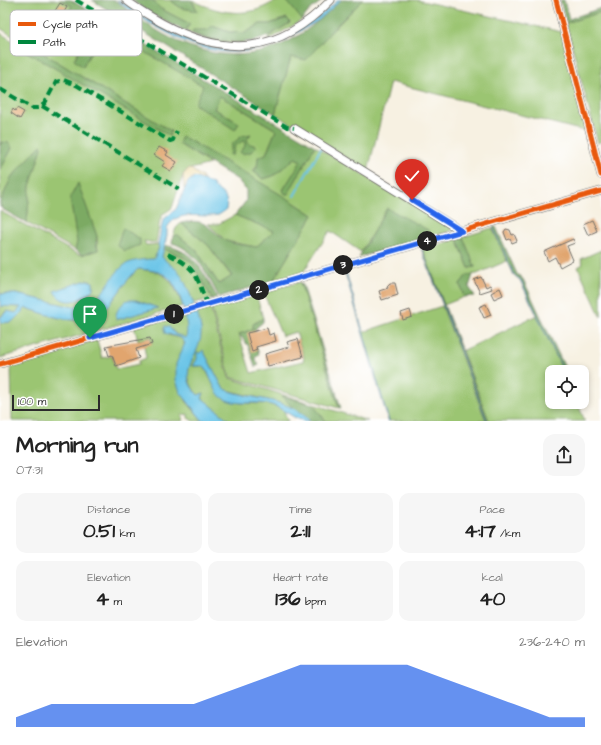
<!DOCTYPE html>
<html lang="en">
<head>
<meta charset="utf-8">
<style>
	:root { --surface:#fff; --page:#f6f6f6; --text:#222; --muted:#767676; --accent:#2563eb }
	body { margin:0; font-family:"Architects Daughter",sans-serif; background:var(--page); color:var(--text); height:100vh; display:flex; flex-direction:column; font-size:15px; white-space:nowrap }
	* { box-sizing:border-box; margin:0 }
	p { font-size:13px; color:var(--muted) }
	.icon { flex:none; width:22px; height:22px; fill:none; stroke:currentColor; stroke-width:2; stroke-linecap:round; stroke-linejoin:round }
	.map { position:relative; height:421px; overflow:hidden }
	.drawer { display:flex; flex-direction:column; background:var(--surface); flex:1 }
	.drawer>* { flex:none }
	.tools { position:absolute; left:545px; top:365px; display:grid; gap:8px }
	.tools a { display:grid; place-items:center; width:44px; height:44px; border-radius:8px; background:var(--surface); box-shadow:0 2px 6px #0003; font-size:20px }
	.scale { position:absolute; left:12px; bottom:10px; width:88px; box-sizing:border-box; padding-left:4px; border:2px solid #2b2b2b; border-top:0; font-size:11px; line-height:14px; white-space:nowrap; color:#2b2b2b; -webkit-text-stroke:3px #fff; paint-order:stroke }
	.pin { position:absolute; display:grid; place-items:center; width:34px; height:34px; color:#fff; margin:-41px -17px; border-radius:50% 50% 50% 0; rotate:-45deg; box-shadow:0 0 4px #0007 }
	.pin .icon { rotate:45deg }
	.km { position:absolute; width:20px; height:20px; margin:-10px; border-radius:50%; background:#222; color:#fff; font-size:11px; line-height:20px; text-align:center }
	.round { display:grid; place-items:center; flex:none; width:42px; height:42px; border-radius:12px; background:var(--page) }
	.head { display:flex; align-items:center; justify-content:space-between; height:68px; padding:0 16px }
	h1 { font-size:22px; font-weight:800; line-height:30px }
	.figures { display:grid; grid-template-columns:repeat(3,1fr); gap:6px; height:68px; padding:4px 16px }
	.figures div { display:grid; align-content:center; border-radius:10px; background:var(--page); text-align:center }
	.figures b { font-size:20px; font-weight:800 }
	.figures small { font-size:11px; font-weight:400 }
	.figures p { font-size:11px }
	.chart { height:112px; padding:8px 16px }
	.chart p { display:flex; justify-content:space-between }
	.chart svg { width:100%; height:72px; margin-top:4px; fill:var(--accent); opacity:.7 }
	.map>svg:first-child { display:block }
	.green { fill:#9bc572; stroke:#63784e; fill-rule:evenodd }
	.forest { fill:#7caa64; stroke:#546a48 }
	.sand { fill:#eeda9e; stroke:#8c8264 }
	.water { fill:#69c4e7; stroke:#4a7889 }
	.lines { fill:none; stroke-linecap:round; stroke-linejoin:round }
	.stream { stroke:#69c4e7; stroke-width:2 }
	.building { fill:#e1a56e }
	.minor-casing { stroke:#72706b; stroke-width:9 }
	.minor { stroke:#fff; stroke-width:7 }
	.quiet { stroke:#00873e; stroke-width:4; stroke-dasharray:8 4; stroke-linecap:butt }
	.cycleway-casing { stroke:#fff; stroke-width:8 }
	.cycleway { stroke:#e8590c; stroke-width:5 }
	.route-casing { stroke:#fff; stroke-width:8 }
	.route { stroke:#2563eb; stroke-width:5 }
	.key { fill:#fff; stroke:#bfbfbf; stroke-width:1 }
	.key-label { font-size:11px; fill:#2b2b2b }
</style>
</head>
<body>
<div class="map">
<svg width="601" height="421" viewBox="0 0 601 421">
	<rect width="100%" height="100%" fill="#fff"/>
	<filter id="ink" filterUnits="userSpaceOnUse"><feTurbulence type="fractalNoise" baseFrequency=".025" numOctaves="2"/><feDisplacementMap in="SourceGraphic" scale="8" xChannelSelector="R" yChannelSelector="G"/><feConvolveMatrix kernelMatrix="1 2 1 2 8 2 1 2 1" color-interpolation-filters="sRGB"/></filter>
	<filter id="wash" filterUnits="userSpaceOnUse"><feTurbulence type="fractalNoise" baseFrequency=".012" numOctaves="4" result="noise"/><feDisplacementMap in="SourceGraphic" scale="16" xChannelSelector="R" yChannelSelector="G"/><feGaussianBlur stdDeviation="0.9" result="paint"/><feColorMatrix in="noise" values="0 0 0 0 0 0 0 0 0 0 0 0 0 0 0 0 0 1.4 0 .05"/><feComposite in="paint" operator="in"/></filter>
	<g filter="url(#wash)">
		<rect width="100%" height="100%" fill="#f7f1e2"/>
		<path class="green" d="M 0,0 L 61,0 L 72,6 L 59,27 L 88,17 L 95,21 L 74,59 L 83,67 L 107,22 L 146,45 L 143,51 L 204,86 L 195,105 L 234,119 L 214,109 L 220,96 L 276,130 L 266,154 L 253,171 L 263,179 L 273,176 L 295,158 L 302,161 L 283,190 L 288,194 L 315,146 L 456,229 L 432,237 L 387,209 L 361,252 L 330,231 L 302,274 L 273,281 L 313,215 C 271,186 225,165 179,144 L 210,164 L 187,170 L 183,175 L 172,208 L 163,214 L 160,220 L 156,243 L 144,241 L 146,245 L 158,244 L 159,248 L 154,259 C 110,261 113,300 78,308 L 16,294 L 0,294 L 0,211 L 79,255 L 98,250 C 97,245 98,239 96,234 C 92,219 80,209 70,198 L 78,242 L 75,250 L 27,223 L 30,186 L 41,149 L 41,145 L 11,178 L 0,203 L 2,209 L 0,207 L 0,171 L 12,148 L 2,142 L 0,146 L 0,33 L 13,41 L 14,37 L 0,28 ZM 33,47 L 170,131 L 170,136 L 28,52 ZM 87,280 L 93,282 L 93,289 L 86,297 L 74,301 L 61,289 Z
			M 152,0 L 170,0 L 181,8 L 197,10 L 192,0 C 212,10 236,17 259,9 C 273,4 271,0 288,0 L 302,20 L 269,40 L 268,37 L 290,23 L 287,18 L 269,24 L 260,24 L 246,33 L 229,32 L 212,26 L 246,43 L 217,44 L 185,31 L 190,24 L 161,9 Z
			M 363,0 L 417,0 L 562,32 L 588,132 L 390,82 L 368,171 L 275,114 L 291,57 L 322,41 Z
			M 601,12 L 601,142 L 598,143 L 566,23 Z
			M 235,215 L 274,231 L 256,247 L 226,241 L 208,224 L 218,224 Z
			M 181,223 L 208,245 L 232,277 L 219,284 L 196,250 L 178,235 L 173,236 L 176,228 Z
			M 492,228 L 507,261 L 477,274 L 467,275 L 460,284 L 464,297 L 444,305 L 423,250 L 457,239 L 469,268 L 475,267 L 463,237 Z
			M 163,248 L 191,261 L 212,299 L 193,303 L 178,271 L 168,264 L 162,257 Z
			M 601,250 L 601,317 L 578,267 L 583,264 L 581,259 Z
			M 138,269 C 169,272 171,279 183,306 L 0,358 L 0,323 L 12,322 L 26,308 C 53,316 86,332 109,305 C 119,293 126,280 138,269 ZM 136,300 L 157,308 L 116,320 Z
			M 300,282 L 339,408 L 230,377 L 211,306 L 256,294 L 263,318 L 253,329 L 239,334 L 251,373 L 303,361 L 304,357 L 296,332 L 282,336 L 263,292 Z
			M 0,306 L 21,307 L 17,313 L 6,311 L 0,318 Z
			M 442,306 L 486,421 L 389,421 L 363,332 Z
			M 210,307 L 229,378 L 368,421 L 310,421 L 294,409 L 280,403 L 227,390 L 222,386 L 203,351 L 193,366 L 204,366 L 216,390 L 225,399 L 241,403 L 269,404 L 283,409 L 288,421 L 230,421 L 202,398 L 204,393 L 198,395 C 192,389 188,380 188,371 L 200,335 L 201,328 L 195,311 Z
			M 185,314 L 188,328 L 186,338 L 175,334 L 173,331 L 168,335 L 181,338 L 184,340 L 186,401 L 203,421 L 193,421 L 188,418 L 188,414 L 182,415 L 183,421 L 12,421 L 11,364 L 97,340 L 102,358 L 112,356 L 116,369 L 139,364 L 139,361 L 146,358 L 144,346 L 152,343 L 151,337 L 138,340 L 134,327 Z
			M 537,315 L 563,372 L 552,372 L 552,402 L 577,402 L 585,421 L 489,421 L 462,351 Z"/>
		<path class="forest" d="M 61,0 L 71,0 L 107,22 L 83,67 L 74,60 L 95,21 L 88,17 L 78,33 L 59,27 L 72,6 Z
			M 92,0 C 98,0 110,0 116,1 C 120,3 124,8 128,11 C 139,19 151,27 163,34 C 233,72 288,56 340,0 L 363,0 L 336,26 L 306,60 L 291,57 L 275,114 Z
			M 131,0 L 152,0 L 161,9 L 190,24 L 185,31 L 153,15 Z
			M 170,0 L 191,0 L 198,11 L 181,8 Z
			M 286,0 L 323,0 L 309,11 L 302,20 Z
			M 560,0 L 564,0 L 569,19 L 601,8 L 601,12 L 566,23 Z
			M 287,18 L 290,23 C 262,40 256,45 223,40 C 212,39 203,38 192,33 L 193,30 L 207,30 L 212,26 L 229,32 L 245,33 L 260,24 L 270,24 Z
			M 146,45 L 315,146 L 288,194 L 285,194 L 283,190 L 301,161 L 295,158 L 273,176 L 263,179 L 253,171 L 257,168 L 258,157 L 266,154 L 276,130 L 220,96 L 214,109 L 239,123 L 235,130 L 195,104 L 203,86 L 143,51 Z
			M 33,47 L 171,131 L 170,136 L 27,52 Z
			M 251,134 L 247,139 L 249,144 L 254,145 L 256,147 L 251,152 L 242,154 L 240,152 L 245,146 L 244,140 L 235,146 L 233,155 L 230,155 L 232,144 L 242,136 Z
			M 182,136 L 290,200 L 313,215 L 273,281 L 219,297 C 207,275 198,251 172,243 L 173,236 L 178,235 L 196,250 L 219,284 L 232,276 L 208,245 L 181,223 C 208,217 207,229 225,240 C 233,245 247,245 256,247 L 274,231 L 235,215 L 246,201 L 246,190 L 238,180 L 179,144 Z
			M 2,142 L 9,143 L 12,148 L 0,171 L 0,146 Z
			M 41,145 L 42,148 L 30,186 L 27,223 L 2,209 L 0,203 L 11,178 Z
			M 78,183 L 97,236 L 96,243 L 98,250 L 82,255 L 75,250 L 77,242 L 70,198 Z
			M 387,208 L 428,230 L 432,237 L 359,257 Z
			M 493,227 L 496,227 L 517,274 L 523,279 L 567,372 L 564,372 L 521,280 L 514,275 Z
			M 123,228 L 140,239 L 140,245 L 125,251 L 117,245 Z
			M 463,237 L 475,267 L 469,268 L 457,239 Z
			M 164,245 C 196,251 202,271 217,297 L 212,299 L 191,261 L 163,248 Z
			M 422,250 L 423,250 L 489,421 L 487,421 Z
			M 467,275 L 473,275 L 469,287 L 475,296 L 464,297 L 460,284 Z
			M 300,282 L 303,285 L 341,408 L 339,408 Z
			M 263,318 L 263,322 L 257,327 L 252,335 L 259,354 L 255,358 L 259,365 L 255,367 L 249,347 L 239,334 L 253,329 L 253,324 Z
			M 282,396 L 313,405 L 326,421 L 309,421 L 294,409 Z"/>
		<path class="sand" d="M 191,169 L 203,178 L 203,180 L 194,178 L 188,182 L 184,189 L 183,175 L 187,170 Z"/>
		<path class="water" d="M 117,0 C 123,1 141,15 148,19 C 193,45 236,64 286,37 L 288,39 C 238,61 203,54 157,27 C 143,19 129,11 117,0 Z
			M 338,0 L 341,0 L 319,20 L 290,37 L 289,35 L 317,18 Z
			M 194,177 L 213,184 L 214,187 C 222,194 229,195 226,210 C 224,211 221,214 218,215 C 200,219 178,208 167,228 L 167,235 L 162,257 C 167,263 173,266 178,271 C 185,278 200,318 201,329 C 204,354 173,370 198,395 L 204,393 L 202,398 L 230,421 L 203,421 L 180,392 L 176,380 L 176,364 L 185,343 L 181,338 L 165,333 L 164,329 L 165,326 L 169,327 L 175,334 L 186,338 C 190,323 179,283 165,275 C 156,270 147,270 138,269 C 126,280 119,293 109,305 C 86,332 53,316 26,308 L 12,322 L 0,323 L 0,318 L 7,311 L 16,313 L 21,307 L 0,306 L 0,294 L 16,294 L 78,308 C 106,301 107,277 126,264 C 134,260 146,259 154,259 L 159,248 L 158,244 L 163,220 L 176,209 L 188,182 Z
			M 493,227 L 514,275 L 521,280 L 564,372 L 520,280 L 514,275 Z
			M 421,248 L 422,250 L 487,421 Z
			M 344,269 L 346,272 L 389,421 L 388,421 Z
			M 87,280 L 93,282 L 93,289 C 83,301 63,308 54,291 Z
			M 127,300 L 136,300 L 158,308 L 116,320 C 115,311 120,306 127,300 Z
			M 203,350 L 222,386 L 227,390 C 253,400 290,398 310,421 C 292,421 286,408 268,404 C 253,401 233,407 220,396 C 213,388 210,375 204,366 L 193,366 L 197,359 L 197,352 L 200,353 Z"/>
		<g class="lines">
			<path class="stream" d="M 294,196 L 321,148
				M 75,307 L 90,304"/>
		</g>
		<g id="blocks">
			<path class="building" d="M 60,3 L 67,7 L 57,25 L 49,20 Z
				M 17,108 L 24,112 L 20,119 L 11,113 L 13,109 L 15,111 Z
				M 159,147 L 168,152 L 166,155 L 177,162 L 171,171 L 162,166 L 165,162 L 154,155 Z
				M 592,220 L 597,231 L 588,235 L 583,224 Z
				M 506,229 L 510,230 L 512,235 L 514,234 L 517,241 L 512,243 L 510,239 L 507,240 L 504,232 Z
				M 573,239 L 575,243 L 567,246 L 573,260 L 560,267 L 555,257 L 548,261 L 544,252 Z
				M 481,277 L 486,287 L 490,285 L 492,289 L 480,293 L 474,280 Z
				M 390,283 L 395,283 L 398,295 L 382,300 L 379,291 L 388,288 L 387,286 Z
				M 500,288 L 503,295 L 494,299 L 491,293 Z
				M 486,304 L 491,315 L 484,318 L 479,307 Z
				M 410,310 L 412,317 L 403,320 L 401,313 Z
				M 267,328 L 269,335 L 274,333 L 276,341 L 256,347 L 257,350 L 252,352 L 247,333 Z
				M 150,338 L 152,344 L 136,349 L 139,358 L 116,366 L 112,355 L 109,356 L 106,346 Z
				M 298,339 L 303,357 L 268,366 L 265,354 L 289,347 L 287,342 Z"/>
		</g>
	</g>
	<g filter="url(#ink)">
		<use href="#blocks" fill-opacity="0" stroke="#72706b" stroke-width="1"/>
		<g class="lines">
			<g class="minor-casing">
				<path id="minor" d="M 126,0 C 137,9 150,16 162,23 C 226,58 279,54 331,0
					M 556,0 L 601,175
					M 294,128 L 461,231
					M 0,364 L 601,191"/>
			</g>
			<use href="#minor" class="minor"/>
			<path class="quiet" d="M 76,0 L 287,127 L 294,128
				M 0,89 L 32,108 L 39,108 L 45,103 L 56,82 L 64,80 L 78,86 L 170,141 L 173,140 L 177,131
				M 42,106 L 179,189
				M 168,254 C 198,269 196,276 207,304"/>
			<g class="cycleway-casing">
				<path id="cycleway" d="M 556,0 L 601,175
					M 0,364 L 601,191"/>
			</g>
			<use href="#cycleway" class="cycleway"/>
		</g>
	</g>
	<g class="lines" filter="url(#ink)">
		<g class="route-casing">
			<path id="route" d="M 90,338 L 462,231 L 412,200"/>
		</g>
		<use href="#route" class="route"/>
	</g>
	<rect x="10" y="10" width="132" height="46" rx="6" class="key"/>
	<rect x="18" y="22" width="18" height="4" fill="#e8590c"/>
	<rect x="18" y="40" width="18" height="4" fill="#00873e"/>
	<g class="key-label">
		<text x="43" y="28">Cycle path</text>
		<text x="43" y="46">Path</text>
	</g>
</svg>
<div class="tools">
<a><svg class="icon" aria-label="locate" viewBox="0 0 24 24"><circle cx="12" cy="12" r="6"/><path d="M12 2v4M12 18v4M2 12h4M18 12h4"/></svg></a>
</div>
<div class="scale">100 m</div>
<div class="pin" style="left:90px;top:338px;background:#1e9e55"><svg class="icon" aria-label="arrive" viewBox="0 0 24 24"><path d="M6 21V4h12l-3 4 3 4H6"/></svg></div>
<div class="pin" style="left:412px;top:200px;background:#d93025"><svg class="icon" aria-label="check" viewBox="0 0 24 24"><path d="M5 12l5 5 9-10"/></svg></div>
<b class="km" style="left:174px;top:314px">1</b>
<b class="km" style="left:259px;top:290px">2</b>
<b class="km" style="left:343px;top:265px">3</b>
<b class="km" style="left:427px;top:241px">4</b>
</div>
<section class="drawer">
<div class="head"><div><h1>Morning run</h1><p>07:31</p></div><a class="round"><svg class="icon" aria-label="share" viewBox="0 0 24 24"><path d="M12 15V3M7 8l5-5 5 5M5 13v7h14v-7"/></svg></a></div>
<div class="figures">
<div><p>Distance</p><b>0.51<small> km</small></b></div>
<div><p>Time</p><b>2:11</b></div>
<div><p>Pace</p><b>4:17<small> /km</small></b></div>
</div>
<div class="figures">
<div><p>Elevation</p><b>4<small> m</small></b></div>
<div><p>Heart rate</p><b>136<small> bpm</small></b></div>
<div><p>kcal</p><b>40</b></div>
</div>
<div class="chart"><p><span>Elevation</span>236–240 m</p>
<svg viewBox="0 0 160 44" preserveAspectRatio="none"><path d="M0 44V38L10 30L20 30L30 30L40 30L50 30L60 22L70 14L80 6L90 6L100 6L110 6L120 14L130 22L140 30L150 38L160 38V44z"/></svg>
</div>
</section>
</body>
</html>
